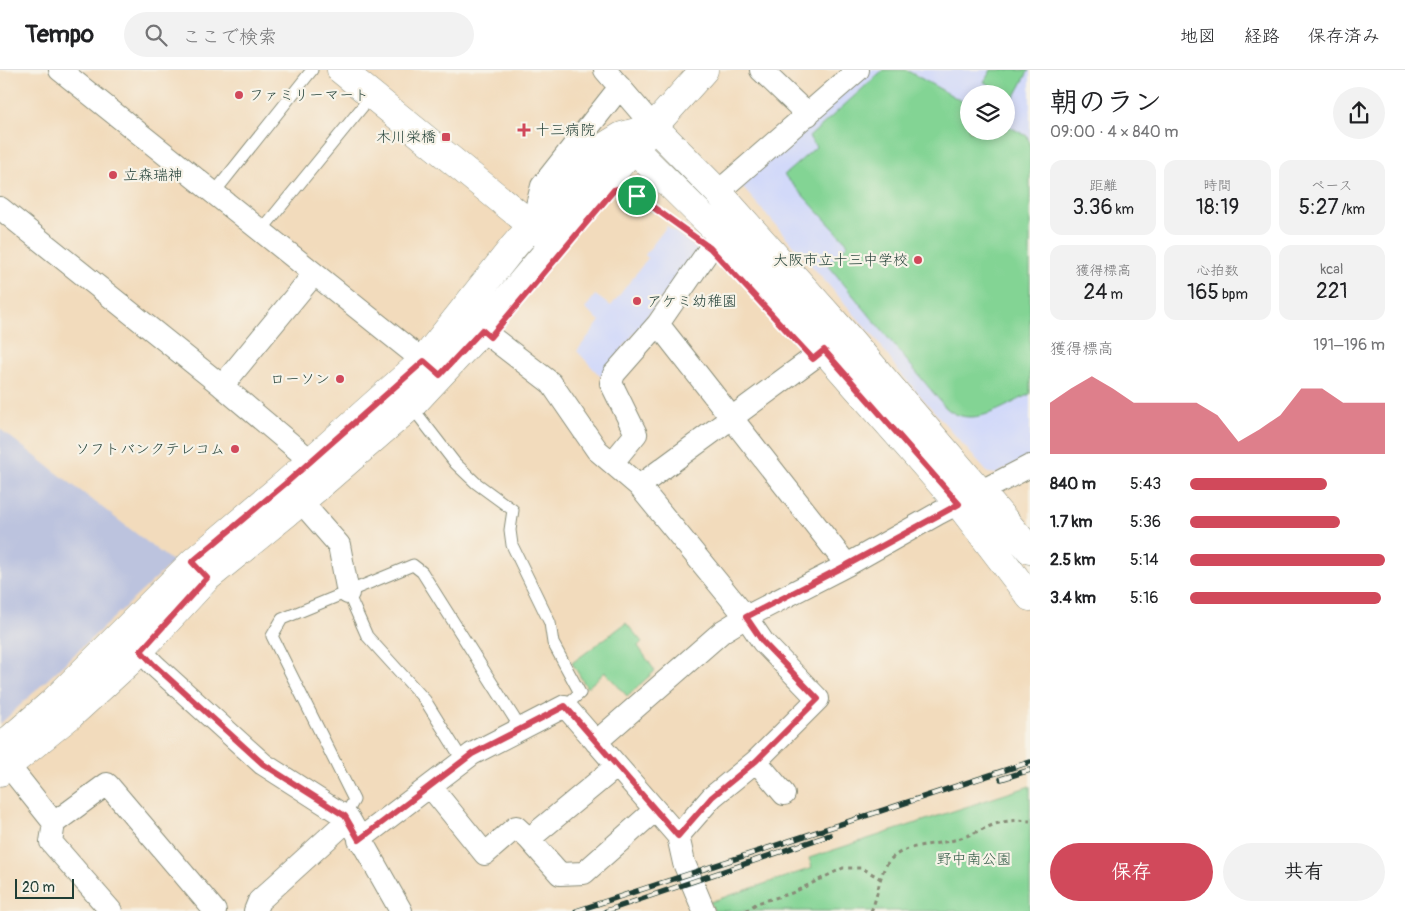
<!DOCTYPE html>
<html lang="ja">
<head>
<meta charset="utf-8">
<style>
	:root { --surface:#fff; --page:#f2f2f2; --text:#202124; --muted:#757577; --line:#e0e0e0; --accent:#d1495b }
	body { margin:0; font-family:Pangolin,"Klee One",sans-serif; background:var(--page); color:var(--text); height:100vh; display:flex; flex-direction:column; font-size:19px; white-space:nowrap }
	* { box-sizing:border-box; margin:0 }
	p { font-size:16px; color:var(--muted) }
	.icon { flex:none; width:28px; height:28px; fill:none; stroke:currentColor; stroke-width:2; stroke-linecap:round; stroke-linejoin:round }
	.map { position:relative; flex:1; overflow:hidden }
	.panel { display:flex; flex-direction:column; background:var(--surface); width:375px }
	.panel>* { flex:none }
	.fabs { position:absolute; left:960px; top:15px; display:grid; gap:10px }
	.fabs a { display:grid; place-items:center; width:55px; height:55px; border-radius:50%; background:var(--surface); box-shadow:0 2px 8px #0003; font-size:25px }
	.scale { position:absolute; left:15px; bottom:12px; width:59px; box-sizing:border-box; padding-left:5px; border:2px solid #1f3d34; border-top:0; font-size:14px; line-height:18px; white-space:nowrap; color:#1f3d34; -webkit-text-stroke:4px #f7f3e8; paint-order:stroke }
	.pin { position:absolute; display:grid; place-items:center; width:42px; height:42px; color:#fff; margin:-21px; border:2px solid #fff; border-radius:50%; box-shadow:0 1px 5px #0007 }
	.round { display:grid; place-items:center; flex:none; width:52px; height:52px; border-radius:26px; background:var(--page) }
	.head { display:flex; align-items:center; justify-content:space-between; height:85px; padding:0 20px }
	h1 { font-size:28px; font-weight:600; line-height:38px }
	.stats { display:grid; grid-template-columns:repeat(3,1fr); gap:8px; height:85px; padding:5px 20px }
	.stats div { display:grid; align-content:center; border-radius:12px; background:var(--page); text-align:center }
	.stats b { font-size:21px; font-weight:600 }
	.stats small { font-size:14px; font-weight:400 }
	.stats p { font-size:14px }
	.chart { height:140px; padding:10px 20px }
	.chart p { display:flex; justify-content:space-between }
	.chart svg { width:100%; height:90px; margin-top:5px; fill:var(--accent); opacity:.7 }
	.cta { display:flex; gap:10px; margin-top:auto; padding:10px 20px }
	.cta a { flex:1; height:58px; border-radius:30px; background:var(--accent); color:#fff; font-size:20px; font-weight:600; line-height:58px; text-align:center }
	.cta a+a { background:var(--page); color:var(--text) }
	ul { padding:0 20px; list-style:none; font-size:16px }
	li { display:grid; grid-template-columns:80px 60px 1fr; align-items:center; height:38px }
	li i { height:12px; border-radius:6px; background:var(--accent) }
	header { display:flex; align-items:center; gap:30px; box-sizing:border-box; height:70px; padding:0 25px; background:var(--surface); border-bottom:1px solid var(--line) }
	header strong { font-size:24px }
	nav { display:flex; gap:28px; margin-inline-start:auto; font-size:18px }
	.search { width:350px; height:45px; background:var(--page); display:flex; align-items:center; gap:12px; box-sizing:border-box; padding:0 18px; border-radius:28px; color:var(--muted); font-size:19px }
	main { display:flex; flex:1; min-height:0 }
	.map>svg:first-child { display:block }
	.built { fill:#d2d9f9; fill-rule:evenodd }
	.industrial { fill:#bcc3de }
	.green { fill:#83d494; stroke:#518864 }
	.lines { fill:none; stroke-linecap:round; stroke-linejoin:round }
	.lane-casing { stroke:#888c78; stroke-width:13 }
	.street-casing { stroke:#888c78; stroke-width:24 }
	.secondary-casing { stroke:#888c78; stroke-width:29 }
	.path { stroke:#888c78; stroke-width:3; stroke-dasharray:4 4; stroke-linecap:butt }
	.lane { stroke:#fff; stroke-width:11 }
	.street { stroke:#fff; stroke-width:22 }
	.secondary { stroke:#fff; stroke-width:28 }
	.rail-casing { stroke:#1f3d34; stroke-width:5.5 }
	.rail { stroke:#f7f3e8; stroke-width:4; stroke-dasharray:11; stroke-linecap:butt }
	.route-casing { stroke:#fff; stroke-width:10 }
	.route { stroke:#d1495b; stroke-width:6 }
	.poi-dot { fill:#d1495b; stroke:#f7f3e8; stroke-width:2 }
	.labels { text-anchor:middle; stroke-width:4.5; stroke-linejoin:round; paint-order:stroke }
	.poi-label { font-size:15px; fill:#1f3d34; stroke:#f7f3e8; text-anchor:start }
	.park-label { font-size:15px; fill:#335b47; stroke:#f7f3e8 }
</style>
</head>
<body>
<header>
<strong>Tempo</strong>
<div class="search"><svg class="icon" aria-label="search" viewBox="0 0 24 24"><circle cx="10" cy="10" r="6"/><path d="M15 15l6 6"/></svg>ここで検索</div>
<nav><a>地図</a><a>経路</a><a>保存済み</a></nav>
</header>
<main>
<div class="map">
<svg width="1030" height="841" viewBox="0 0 1030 841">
	<rect width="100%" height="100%" fill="#f7f3e8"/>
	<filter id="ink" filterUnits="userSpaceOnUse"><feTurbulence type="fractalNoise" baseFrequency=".02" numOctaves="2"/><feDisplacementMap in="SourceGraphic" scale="10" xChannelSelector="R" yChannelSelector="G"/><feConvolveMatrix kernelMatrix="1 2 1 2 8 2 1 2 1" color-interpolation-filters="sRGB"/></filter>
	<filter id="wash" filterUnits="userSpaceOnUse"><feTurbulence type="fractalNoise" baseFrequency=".0096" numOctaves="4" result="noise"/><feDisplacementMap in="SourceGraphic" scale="20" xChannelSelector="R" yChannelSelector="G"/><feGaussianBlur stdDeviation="1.12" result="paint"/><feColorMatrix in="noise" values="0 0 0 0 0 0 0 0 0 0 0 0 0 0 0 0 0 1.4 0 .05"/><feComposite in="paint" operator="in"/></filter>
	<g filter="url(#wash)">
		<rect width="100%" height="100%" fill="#f2dbbc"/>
		<path class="built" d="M 863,0 L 1030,0 L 1030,386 L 996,404 L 988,403 L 897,299 L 876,269 L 736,110 ZM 969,24 L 1006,24 L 1006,61 L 969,61 Z
			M 667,156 L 698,180 L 601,307 L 577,281 L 600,251 L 585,239 L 595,225 L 611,236 L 648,188 L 645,185 Z"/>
		<path class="industrial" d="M 0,359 L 173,492 L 0,654 Z"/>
		<path class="green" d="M 883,0 L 906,0 L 969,35 L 969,61 L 1006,61 L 1006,55 L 1027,66 L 1030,73 L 1030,324 C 1004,336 971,361 945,337 L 828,195 L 848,174 L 784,105 L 816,77 L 809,67 Z
			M 991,0 L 1029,0 L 1014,28 L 984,12 Z
			M 626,553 L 642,572 L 638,576 L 655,601 L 627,626 L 605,602 L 587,618 L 572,593 Z
			M 1030,716 L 1030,841 L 714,841 L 710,832 L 812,798 L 809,788 Z"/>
	</g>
	<g filter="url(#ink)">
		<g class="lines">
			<g class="lane-casing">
				<path id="lane" d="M 214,123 L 312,0
					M 261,161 L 372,25
					M 411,336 L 455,393 L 476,413 L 513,440 L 510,460 L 512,475 L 550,553 L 553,573 L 580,623 L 565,636
					M 348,523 L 367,566 L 425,630 L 463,691
					M 345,746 L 354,730 L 272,566 L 282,549 L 413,495 L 422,502 L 521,659"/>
			</g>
			<g class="street-casing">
				<path id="street" d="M 60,0 L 436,301
					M 605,0 L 654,57
					M 761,0 L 808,45
					M 718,122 L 858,0
					M 0,138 L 222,316 L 324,402
					M 532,155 L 542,116 L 620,17
					M 658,254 L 847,495
					M 482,260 L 551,313 L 597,380 L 639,416 L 746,547 L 763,572 L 818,629 L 756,691 L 712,727 L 678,766
					M 222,316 L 314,204
					M 613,392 L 636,364 L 611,313 L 614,304 L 658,254 L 720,164
					M 639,416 L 824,280
					M 290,419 L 339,475 L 348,523
					M 129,568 L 154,595 L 263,694 L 349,749 L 401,841
					M 596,672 L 723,561 L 746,547 L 847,495 L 939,443 L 1030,396
					M 0,685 L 54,753 L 51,772 L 111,841
					M 756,691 L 784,724
					M 430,716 L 485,784 L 516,757 L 529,769 L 617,696
					M 54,753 L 107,714 L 109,716 L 215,841
					M 529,769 L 560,804 L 584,803 L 655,740
					M 359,770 L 472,684 L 565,636 L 678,766 L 684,793 L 704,841
					M 255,841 L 259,831 L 349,749"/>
			</g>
			<g class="secondary-casing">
				<path id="secondary" d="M 341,0 L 545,166
					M 654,57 L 718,122 L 845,264 L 1030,480
					M 634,79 L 720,164 L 824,280 L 959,434 L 1030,527
					M 0,678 L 54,631 L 193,492 L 285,414 L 423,291 L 514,176 L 599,80 L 622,66 L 654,57
					M 0,702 L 72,644 L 129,592 L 207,508 L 303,430 L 411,336 L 482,260 L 621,93 L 704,0"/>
			</g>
			<path class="path" d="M 627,119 L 669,149
				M 746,841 L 757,833 L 792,823 L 843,798 L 862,798 L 881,809
				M 871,841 C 879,825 878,805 889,791 C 905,773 933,776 954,770 C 984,762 995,747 1030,751"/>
			<use href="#lane" class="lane"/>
			<use href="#street" class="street"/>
			<use href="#secondary" class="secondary"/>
			<g class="rail-casing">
				<path id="rail" d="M 1001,709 L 1030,700
					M 576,841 L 1030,692
					M 606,841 L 830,765"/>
			</g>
			<use href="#rail" class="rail"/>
		</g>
	</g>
	<g class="lines" filter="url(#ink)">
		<g class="route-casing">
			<path id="route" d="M 625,117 L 710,178 L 813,289 L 824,280 L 959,434 L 847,495 L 746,547 L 763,572 L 818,629 L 756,691 L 712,727 L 678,766 L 565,636 L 472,684 L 359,770 L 345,746 L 263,694 L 154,595 L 141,581 L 207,508 L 192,492 L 285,414 L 424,291 L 440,305 L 482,260 L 490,267 L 614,120 Z"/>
		</g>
		<use href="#route" class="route"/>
	</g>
	<g class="poi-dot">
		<circle cx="239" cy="25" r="5"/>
		<path d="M521.5 52.5h5v5h5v5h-5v5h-5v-5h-5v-5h5z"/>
		<rect x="441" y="62" width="10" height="10" rx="2.5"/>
		<circle cx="113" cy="105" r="5"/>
		<circle cx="918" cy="190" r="5"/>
		<circle cx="637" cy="231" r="5"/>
		<circle cx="340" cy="309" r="5"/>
		<circle cx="235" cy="379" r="5"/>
	</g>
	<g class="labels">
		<g class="poi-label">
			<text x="249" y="30">ファミリーマート</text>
			<text x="535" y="65">十三病院</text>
			<text x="436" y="72" text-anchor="end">木川栄橋</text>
			<text x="123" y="110">立森瑞神</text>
			<text x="908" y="195" text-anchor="end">大阪市立十三中学校</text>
			<text x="647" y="236">アケミ幼稚園</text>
			<text x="330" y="314" text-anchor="end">ローソン</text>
			<text x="225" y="384" text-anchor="end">ソフトバンクテレコム</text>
		</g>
		<g class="park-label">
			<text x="974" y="794">野中南公園</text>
		</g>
	</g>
</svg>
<div class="fabs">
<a><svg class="icon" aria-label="layers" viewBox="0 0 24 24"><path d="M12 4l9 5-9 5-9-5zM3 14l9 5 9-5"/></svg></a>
</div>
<div class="scale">20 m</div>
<div class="pin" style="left:637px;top:126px;background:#1e9e55"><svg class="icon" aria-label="arrive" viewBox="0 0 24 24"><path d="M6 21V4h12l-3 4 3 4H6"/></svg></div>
</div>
<section class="panel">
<div class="head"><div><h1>朝のラン</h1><p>09:00 · 4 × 840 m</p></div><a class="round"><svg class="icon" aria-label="share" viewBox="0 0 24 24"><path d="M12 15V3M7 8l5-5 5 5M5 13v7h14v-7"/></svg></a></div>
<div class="stats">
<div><p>距離</p><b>3.36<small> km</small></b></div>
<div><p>時間</p><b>18:19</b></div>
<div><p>ペース</p><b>5:27<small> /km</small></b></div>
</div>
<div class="stats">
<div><p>獲得標高</p><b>24<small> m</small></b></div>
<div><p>心拍数</p><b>165<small> bpm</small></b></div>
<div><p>kcal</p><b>221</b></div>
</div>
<div class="chart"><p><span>獲得標高</span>191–196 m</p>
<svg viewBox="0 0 160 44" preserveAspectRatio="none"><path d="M0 44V19L10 12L20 6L30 12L40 19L50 19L60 19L70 19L80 25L90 38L100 32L110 25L120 12L130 12L140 19L150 19L160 19V44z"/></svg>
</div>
<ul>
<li><b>840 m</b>5:43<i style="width:70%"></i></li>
<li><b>1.7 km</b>5:36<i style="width:77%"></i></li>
<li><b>2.5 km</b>5:14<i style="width:100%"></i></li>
<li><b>3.4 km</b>5:16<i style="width:98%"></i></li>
</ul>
<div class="cta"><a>保存</a><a>共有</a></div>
</section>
</main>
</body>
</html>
